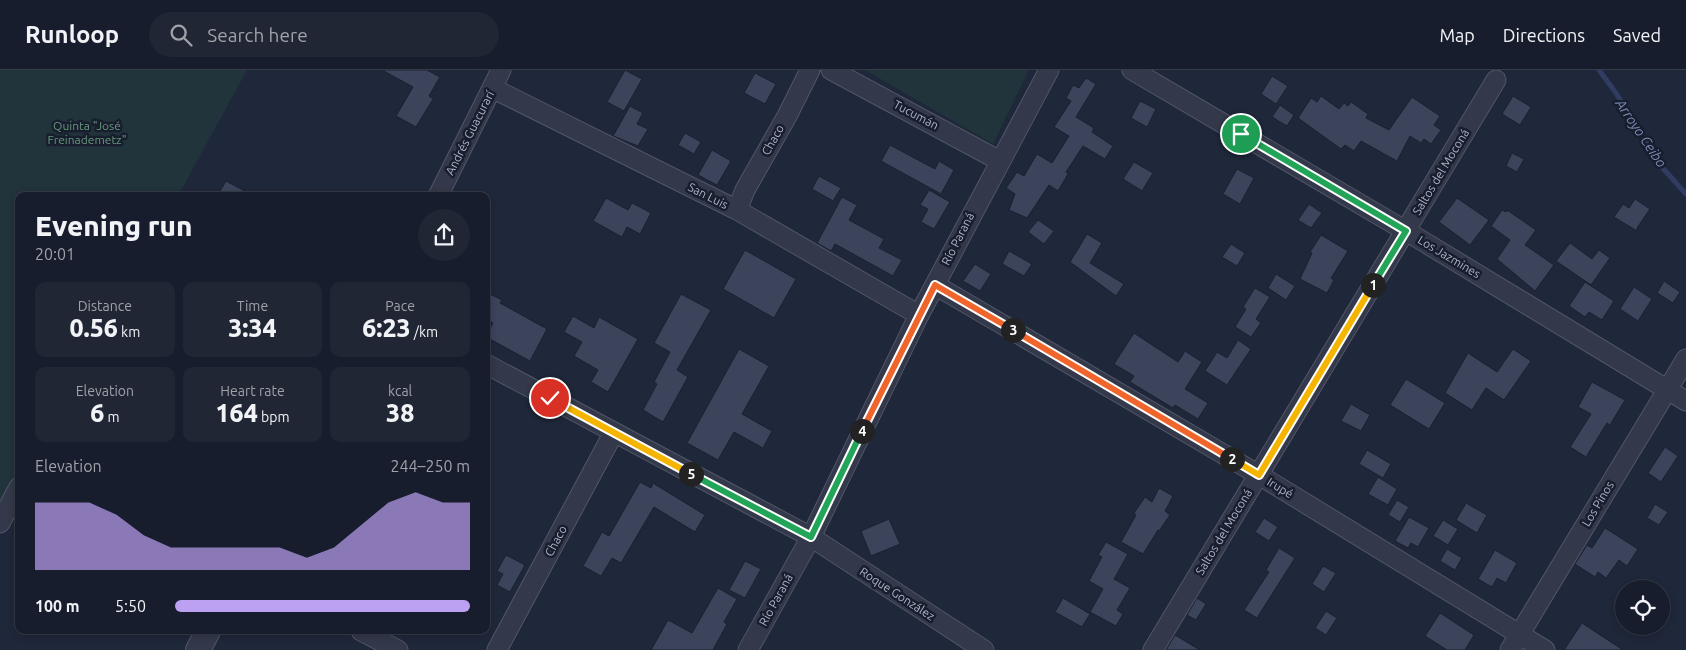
<!DOCTYPE html>
<html lang="en">
<head>
<meta charset="utf-8">
<style>
	:root { --surface:#171d2c; --page:#202634; --text:#f1f3f6; --muted:#9ea2a9; --line:#363b48; --accent:#bca0f2 }
	body { margin:0; font-family:Ubuntu,sans-serif; background:var(--page); color:var(--text); height:100vh; display:flex; flex-direction:column; font-size:19px; white-space:nowrap }
	* { box-sizing:border-box; margin:0 }
	p { font-size:16px; color:var(--muted) }
	.icon { flex:none; width:28px; height:28px; fill:none; stroke:currentColor; stroke-width:2; stroke-linecap:round; stroke-linejoin:round }
	.map { position:relative; flex:1; overflow:hidden }
	.details { position:absolute; left:15px; top:122px; width:475px; height:442px; display:flex; flex-direction:column; background:var(--surface); border-radius:10px; box-shadow:0 2px 8px #0003,0 0 0 1px var(--line) }
	.details>* { flex:none }
	.fabs { position:absolute; left:1615px; top:510px; display:grid; gap:10px }
	.fabs a { display:grid; place-items:center; width:55px; height:55px; border-radius:50%; background:var(--surface); box-shadow:0 2px 8px #0003,0 0 0 1px var(--line); font-size:25px }
	.pin { position:absolute; display:grid; place-items:center; width:42px; height:42px; color:#fff; margin:-21px; border:2px solid #fff; border-radius:50%; box-shadow:0 1px 5px #0007 }
	.km { position:absolute; width:25px; height:25px; margin:-12px; border-radius:50%; background:#222; color:#fff; font-size:14px; line-height:25px; text-align:center }
	.round { display:grid; place-items:center; flex:none; width:52px; height:52px; border-radius:26px; background:var(--page) }
	.head { display:flex; align-items:center; justify-content:space-between; height:85px; padding:0 20px }
	h1 { font-size:28px; font-weight:800; line-height:38px }
	.figures { display:grid; grid-template-columns:repeat(3,1fr); gap:8px; height:85px; padding:5px 20px }
	.figures div { display:grid; align-content:center; border-radius:10px; background:var(--page); text-align:center }
	.figures b { font-size:25px; font-weight:800 }
	.figures small { font-size:14px; font-weight:400 }
	.figures p { font-size:14px }
	.chart { height:140px; padding:10px 20px }
	.chart p { display:flex; justify-content:space-between }
	.chart svg { width:100%; height:90px; margin-top:5px; fill:var(--accent); opacity:.7 }
	ul { padding:0 20px; list-style:none; font-size:16px }
	li { display:grid; grid-template-columns:80px 60px 1fr; align-items:center; height:38px }
	li i { height:12px; border-radius:6px; background:var(--accent) }
	header { display:flex; align-items:center; gap:30px; box-sizing:border-box; height:70px; padding:0 25px; background:var(--surface); border-bottom:1px solid var(--line) }
	header strong { font-size:24px }
	nav { display:flex; gap:28px; margin-inline-start:auto; font-size:18px }
	.search { width:350px; height:45px; background:var(--page); display:flex; align-items:center; gap:12px; box-sizing:border-box; padding:0 18px; border-radius:28px; color:var(--muted); font-size:19px }
	.map>svg:first-child { display:block }
	.green { fill:#21343b }
	.lines { fill:none; stroke-linecap:round; stroke-linejoin:round }
	.stream { stroke:#303c61; stroke-width:5 }
	.building { fill:#3b445b; stroke:#1b2031 }
	.minor-casing { stroke:#515668; stroke-width:21 }
	.tertiary-casing { stroke:#515668; stroke-width:26 }
	.minor { stroke:#33394a; stroke-width:19 }
	.tertiary { stroke:#33394a; stroke-width:24 }
	.split-1-casing { stroke:#fff; stroke-width:10 }
	.split-2-casing { stroke:#fff; stroke-width:10 }
	.split-3-casing { stroke:#fff; stroke-width:10 }
	.split-4-casing { stroke:#fff; stroke-width:10 }
	.split-5-casing { stroke:#fff; stroke-width:10 }
	.split-6-casing { stroke:#fff; stroke-width:10 }
	.split-1 { stroke:#22a559; stroke-width:6 }
	.split-2 { stroke:#f5b400; stroke-width:6 }
	.split-3 { stroke:#f0652b; stroke-width:6 }
	.split-4 { stroke:#f0652b; stroke-width:6 }
	.split-5 { stroke:#22a559; stroke-width:6 }
	.split-6 { stroke:#f5b400; stroke-width:6 }
	.labels { text-anchor:middle; stroke-width:5; stroke-linejoin:round; paint-order:stroke }
	.street-label { font-size:12px; fill:#aeb3c7; stroke:#191e2f }
	.park-label { font-size:12px; fill:#649979; stroke:#191e2f }
	.water-label { font-size:14px; font-style:italic; fill:#7b8bb6; stroke:#191e2f }
</style>
</head>
<body>
<header>
<strong>Runloop</strong>
<div class="search"><svg class="icon" aria-label="search" viewBox="0 0 24 24"><circle cx="10" cy="10" r="6"/><path d="M15 15l6 6"/></svg>Search here</div>
<nav><a>Map</a><a>Directions</a><a>Saved</a></nav>
</header>
<div class="map">
<svg width="1686" height="580" viewBox="0 0 1686 580">
	<rect width="100%" height="100%" fill="#1f273a"/>
	<path class="green" d="M 0,0 L 247,0 L 178,126 L 19,126 L 19,419 L 0,454 Z
		M 865,0 L 1029,0 L 993,74 Z"/>
	<g class="lines">
		<path class="stream" d="M 1599,0 L 1616,23 L 1660,95 L 1686,124"/>
	</g>
	<path class="building" d="M 382,0 L 427,0 L 440,7 L 429,26 L 433,29 L 416,57 L 396,46 L 413,17 Z
		M 625,0 L 642,9 L 624,41 L 607,32 Z
		M 755,3 L 776,14 L 765,34 L 744,23 Z
		M 1272,6 L 1288,16 L 1276,34 L 1261,24 Z
		M 1086,8 L 1096,14 L 1076,47 L 1094,58 L 1092,62 L 1113,76 L 1105,89 L 1083,76 L 1066,102 L 1068,104 L 1058,121 L 1049,115 L 1027,148 L 1009,140 L 1015,124 L 1006,118 L 1017,102 L 1024,106 L 1037,84 L 1052,93 L 1069,66 L 1054,57 L 1071,31 L 1066,28 L 1073,15 L 1079,18 Z
		M 1321,26 L 1339,39 L 1344,33 L 1348,36 L 1351,32 L 1368,44 L 1366,48 L 1389,60 L 1412,27 L 1440,46 L 1434,55 L 1441,60 L 1431,74 L 1424,69 L 1421,73 L 1410,66 L 1397,91 L 1361,71 L 1354,81 L 1345,75 L 1341,79 L 1298,48 L 1311,28 L 1317,32 Z
		M 1513,26 L 1531,37 L 1520,55 L 1502,44 Z
		M 1140,31 L 1156,39 L 1147,57 L 1131,48 Z
		M 1280,35 L 1294,45 L 1287,56 L 1272,47 Z
		M 630,36 L 643,43 L 637,54 L 648,59 L 638,76 L 613,66 Z
		M 685,63 L 701,72 L 694,84 L 678,75 Z
		M 890,75 L 935,99 L 939,91 L 954,100 L 941,124 L 881,91 Z
		M 712,80 L 731,91 L 717,115 L 698,105 Z
		M 1512,83 L 1524,89 L 1517,102 L 1506,96 Z
		M 1134,92 L 1153,103 L 1142,121 L 1123,109 Z
		M 1237,99 L 1254,108 L 1240,134 L 1223,124 Z
		M 819,106 L 841,118 L 833,131 L 812,119 Z
		M 226,111 L 254,126 L 217,126 Z
		M 929,120 L 950,132 L 934,159 L 921,152 L 928,139 L 920,135 Z
		M 842,127 L 857,135 L 849,150 L 884,169 L 879,178 L 902,190 L 893,206 L 835,174 L 831,181 L 817,173 Z
		M 606,128 L 628,140 L 632,133 L 651,143 L 640,164 L 627,157 L 622,167 L 593,151 Z
		M 1457,128 L 1489,150 L 1470,175 L 1439,152 Z
		M 1635,129 L 1650,139 L 1637,158 L 1637,161 L 1614,147 L 1623,134 L 1629,138 Z
		M 1309,134 L 1322,143 L 1311,158 L 1298,150 Z
		M 1502,140 L 1506,142 L 1507,140 L 1536,160 L 1525,175 L 1554,195 L 1535,221 L 1497,189 L 1510,170 L 1491,156 Z
		M 1038,150 L 1054,161 L 1044,174 L 1028,162 Z
		M 1087,164 L 1102,173 L 1090,193 L 1124,214 L 1116,226 L 1070,192 Z
		M 1321,165 L 1348,181 L 1331,208 L 1334,210 L 1327,223 L 1300,209 L 1312,183 L 1310,182 Z
		M 1570,173 L 1592,189 L 1599,180 L 1610,188 L 1591,215 L 1556,191 Z
		M 1231,174 L 1245,183 L 1237,196 L 1222,187 Z
		M 745,180 L 796,209 L 774,248 L 723,219 Z
		M 1009,181 L 1032,194 L 1024,206 L 1002,194 Z
		M 975,194 L 991,204 L 980,221 L 963,211 Z
		M 1276,204 L 1295,216 L 1286,230 L 1268,218 Z
		M 1664,211 L 1680,222 L 1673,233 L 1657,223 Z
		M 1585,212 L 1614,231 L 1602,250 L 1589,242 L 1585,247 L 1569,236 Z
		M 1634,217 L 1652,229 L 1638,251 L 1620,239 Z
		M 1255,218 L 1270,227 L 1256,249 L 1261,253 L 1251,267 L 1235,257 L 1246,239 L 1243,237 Z
		M 486,222 L 502,230 L 500,233 L 547,259 L 530,291 L 486,267 L 493,253 L 490,251 L 486,258 Z
		M 681,224 L 711,240 L 677,300 L 688,307 L 663,352 L 643,340 L 657,314 L 654,312 L 670,282 L 654,273 Z
		M 573,246 L 594,258 L 599,247 L 638,269 L 608,322 L 591,312 L 598,300 L 574,286 L 582,272 L 564,262 Z
		M 1134,263 L 1178,292 L 1185,281 L 1202,292 L 1185,319 L 1208,333 L 1198,349 L 1175,335 L 1173,338 L 1130,312 L 1134,306 L 1114,294 Z
		M 1238,270 L 1251,279 L 1227,315 L 1205,301 L 1217,282 L 1227,288 Z
		M 739,279 L 769,296 L 742,344 L 772,361 L 763,378 L 734,362 L 718,390 L 687,373 Z
		M 1513,279 L 1531,291 L 1504,330 L 1486,318 L 1472,340 L 1445,323 L 1468,283 L 1497,302 Z
		M 1406,309 L 1445,333 L 1429,359 L 1390,335 Z
		M 1592,312 L 1625,330 L 1610,355 L 1607,353 L 1586,387 L 1570,377 L 1591,344 L 1578,337 Z
		M 1351,334 L 1370,345 L 1361,361 L 1341,351 Z
		M 1665,377 L 1678,386 L 1661,412 L 1648,403 Z
		M 1367,380 L 1391,394 L 1383,408 L 1359,394 Z
		M 1378,407 L 1397,419 L 1388,435 L 1368,424 Z
		M 640,412 L 651,418 L 653,413 L 705,445 L 695,462 L 654,437 L 621,493 L 612,488 L 601,506 L 583,496 L 602,462 L 609,466 Z
		M 1159,418 L 1173,426 L 1165,441 L 1170,445 L 1159,461 L 1158,460 L 1143,484 L 1121,472 L 1136,445 L 1134,443 L 1145,427 L 1152,432 Z
		M 1397,430 L 1409,437 L 1400,452 L 1388,445 Z
		M 1466,433 L 1487,445 L 1477,463 L 1456,450 Z
		M 1655,434 L 1668,442 L 1659,455 L 1647,448 Z
		M 1409,447 L 1429,458 L 1418,477 L 1411,473 L 1408,478 L 1395,471 Z
		M 1264,448 L 1278,457 L 1269,471 L 1255,462 Z
		M 889,449 L 900,474 L 871,486 L 861,461 Z
		M 1443,450 L 1458,459 L 1448,475 L 1433,466 Z
		M 1605,458 L 1638,479 L 1627,496 L 1619,490 L 1606,508 L 1598,502 L 1595,507 L 1575,494 L 1587,475 L 1592,478 Z
		M 1106,472 L 1128,484 L 1114,509 L 1130,518 L 1117,540 L 1123,544 L 1116,556 L 1090,542 L 1103,519 L 1089,511 L 1102,487 L 1098,485 Z
		M 1279,478 L 1295,488 L 1257,548 L 1244,540 L 1269,502 L 1266,500 Z
		M 1447,479 L 1462,488 L 1455,500 L 1440,491 Z
		M 1495,480 L 1517,493 L 1506,513 L 1497,508 L 1492,517 L 1478,509 Z
		M 506,485 L 525,495 L 510,522 L 497,515 L 503,504 L 497,501 Z
		M 745,491 L 761,499 L 745,528 L 729,520 Z
		M 1323,496 L 1336,503 L 1324,522 L 1312,514 Z
		M 718,518 L 737,529 L 724,552 L 727,554 L 713,580 L 651,580 L 668,550 L 692,563 Z
		M 1063,528 L 1090,544 L 1082,557 L 1055,542 Z
		M 1197,528 L 1206,534 L 1196,550 L 1187,545 Z
		M 1326,541 L 1337,548 L 1326,565 L 1315,558 Z
		M 1440,543 L 1474,565 L 1465,580 L 1447,580 L 1425,566 Z
		M 1582,553 L 1623,580 L 1564,580 Z
		M 1175,565 L 1200,580 L 1166,580 Z"/>
	<g class="lines">
		<g class="minor-casing">
			<path id="minor" d="M 831,0 L 1000,91
				M 1132,0 L 1406,161 L 1686,331
				M 492,18 L 737,140 L 919,245
				M 438,126 L 501,0
				M 737,140 L 745,120 L 787,46 L 810,0
				M 935,215 L 1259,405 L 1545,580
				M 486,294 L 811,467 L 984,580
				M 0,453 L 19,417
				M 361,561 L 398,580
				M 497,580 L 614,362
				M 748,580 L 811,467 L 919,245 L 1049,0
				M 1153,580 L 1496,10
				M 1510,580 L 1686,289"/>
		</g>
		<g class="tertiary-casing">
			<path id="tertiary" d="M 198,580 L 208,561"/>
		</g>
		<use href="#minor" class="minor"/>
		<use href="#tertiary" class="tertiary"/>
	</g>
	<g class="lines">
		<g class="split-1-casing">
			<path id="split-1" d="M 1241,64 L 1406,161 L 1373,215"/>
		</g>
		<g class="split-2-casing">
			<path id="split-2" d="M 1232,389 L 1259,405 L 1373,215"/>
		</g>
		<g class="split-3-casing">
			<path id="split-3" d="M 1013,260 L 1232,389"/>
		</g>
		<g class="split-4-casing">
			<path id="split-4" d="M 862,361 L 935,215 L 1013,260"/>
		</g>
		<g class="split-5-casing">
			<path id="split-5" d="M 691,404 L 811,467 L 862,361"/>
		</g>
		<g class="split-6-casing">
			<path id="split-6" d="M 550,328 L 691,404"/>
		</g>
		<use href="#split-1" class="split-1"/>
		<use href="#split-2" class="split-2"/>
		<use href="#split-3" class="split-3"/>
		<use href="#split-4" class="split-4"/>
		<use href="#split-5" class="split-5"/>
		<use href="#split-6" class="split-6"/>
	</g>
	<g class="labels">
		<g class="street-label">
			<text transform="translate(916 45) rotate(28)" y="4">Tucumán</text>
			<text transform="translate(470 63) rotate(-63)" y="4">Andrés Guacurarí</text>
			<text transform="translate(773 70) rotate(-61)" y="4">Chaco</text>
			<text transform="translate(1441 102) rotate(-59)" y="4">Saltos del Moconá</text>
			<text transform="translate(708 126) rotate(27)" y="4">San Luis</text>
			<text transform="translate(958 169) rotate(-63)" y="4">Río Paraná</text>
			<text transform="translate(1449 187) rotate(31)" y="4">Los Jazmines</text>
			<text transform="translate(1280 418) rotate(31)" y="4">Irupé</text>
			<text transform="translate(1598 434) rotate(-59)" y="4">Los Pinos</text>
			<text transform="translate(1224 462) rotate(-59)" y="4">Saltos del Moconá</text>
			<text transform="translate(556 471) rotate(-62)" y="4">Chaco</text>
			<text transform="translate(897 524) rotate(33)" y="4">Roque González</text>
			<text transform="translate(776 530) rotate(-61)" y="4">Río Paraná</text>
		</g>
		<g class="park-label">
			<text x="87" y="60">Quinta "José<tspan x="87" dy="14">Freinademetz"</tspan></text>
		</g>
		<g class="water-label">
			<text transform="translate(1641 63) rotate(56)" y="5">Arroyo Ceibo</text>
		</g>
	</g>
</svg>
<div class="fabs">
<a><svg class="icon" aria-label="locate" viewBox="0 0 24 24"><circle cx="12" cy="12" r="6"/><path d="M12 2v4M12 18v4M2 12h4M18 12h4"/></svg></a>
</div>
<div class="pin" style="left:1241px;top:64px;background:#1e9e55"><svg class="icon" aria-label="arrive" viewBox="0 0 24 24"><path d="M6 21V4h12l-3 4 3 4H6"/></svg></div>
<div class="pin" style="left:550px;top:328px;background:#d93025"><svg class="icon" aria-label="check" viewBox="0 0 24 24"><path d="M5 12l5 5 9-10"/></svg></div>
<b class="km" style="left:1373px;top:215px">1</b>
<b class="km" style="left:1232px;top:389px">2</b>
<b class="km" style="left:1013px;top:260px">3</b>
<b class="km" style="left:862px;top:361px">4</b>
<b class="km" style="left:691px;top:404px">5</b>
<section class="details">
<div class="head"><div><h1>Evening run</h1><p>20:01</p></div><a class="round"><svg class="icon" aria-label="share" viewBox="0 0 24 24"><path d="M12 15V3M7 8l5-5 5 5M5 13v7h14v-7"/></svg></a></div>
<div class="figures">
<div><p>Distance</p><b>0.56<small> km</small></b></div>
<div><p>Time</p><b>3:34</b></div>
<div><p>Pace</p><b>6:23<small> /km</small></b></div>
</div>
<div class="figures">
<div><p>Elevation</p><b>6<small> m</small></b></div>
<div><p>Heart rate</p><b>164<small> bpm</small></b></div>
<div><p>kcal</p><b>38</b></div>
</div>
<div class="chart"><p><span>Elevation</span>244–250 m</p>
<svg viewBox="0 0 160 44" preserveAspectRatio="none"><path d="M0 44V11L10 11L20 11L30 17L40 27L50 33L60 33L70 33L80 33L90 33L100 38L110 33L120 22L130 11L140 6L150 11L160 11V44z"/></svg>
</div>
<ul>
<li><b>100 m</b>5:50<i style="width:100%"></i></li>
</ul>
</section>
</div>
</body>
</html>
